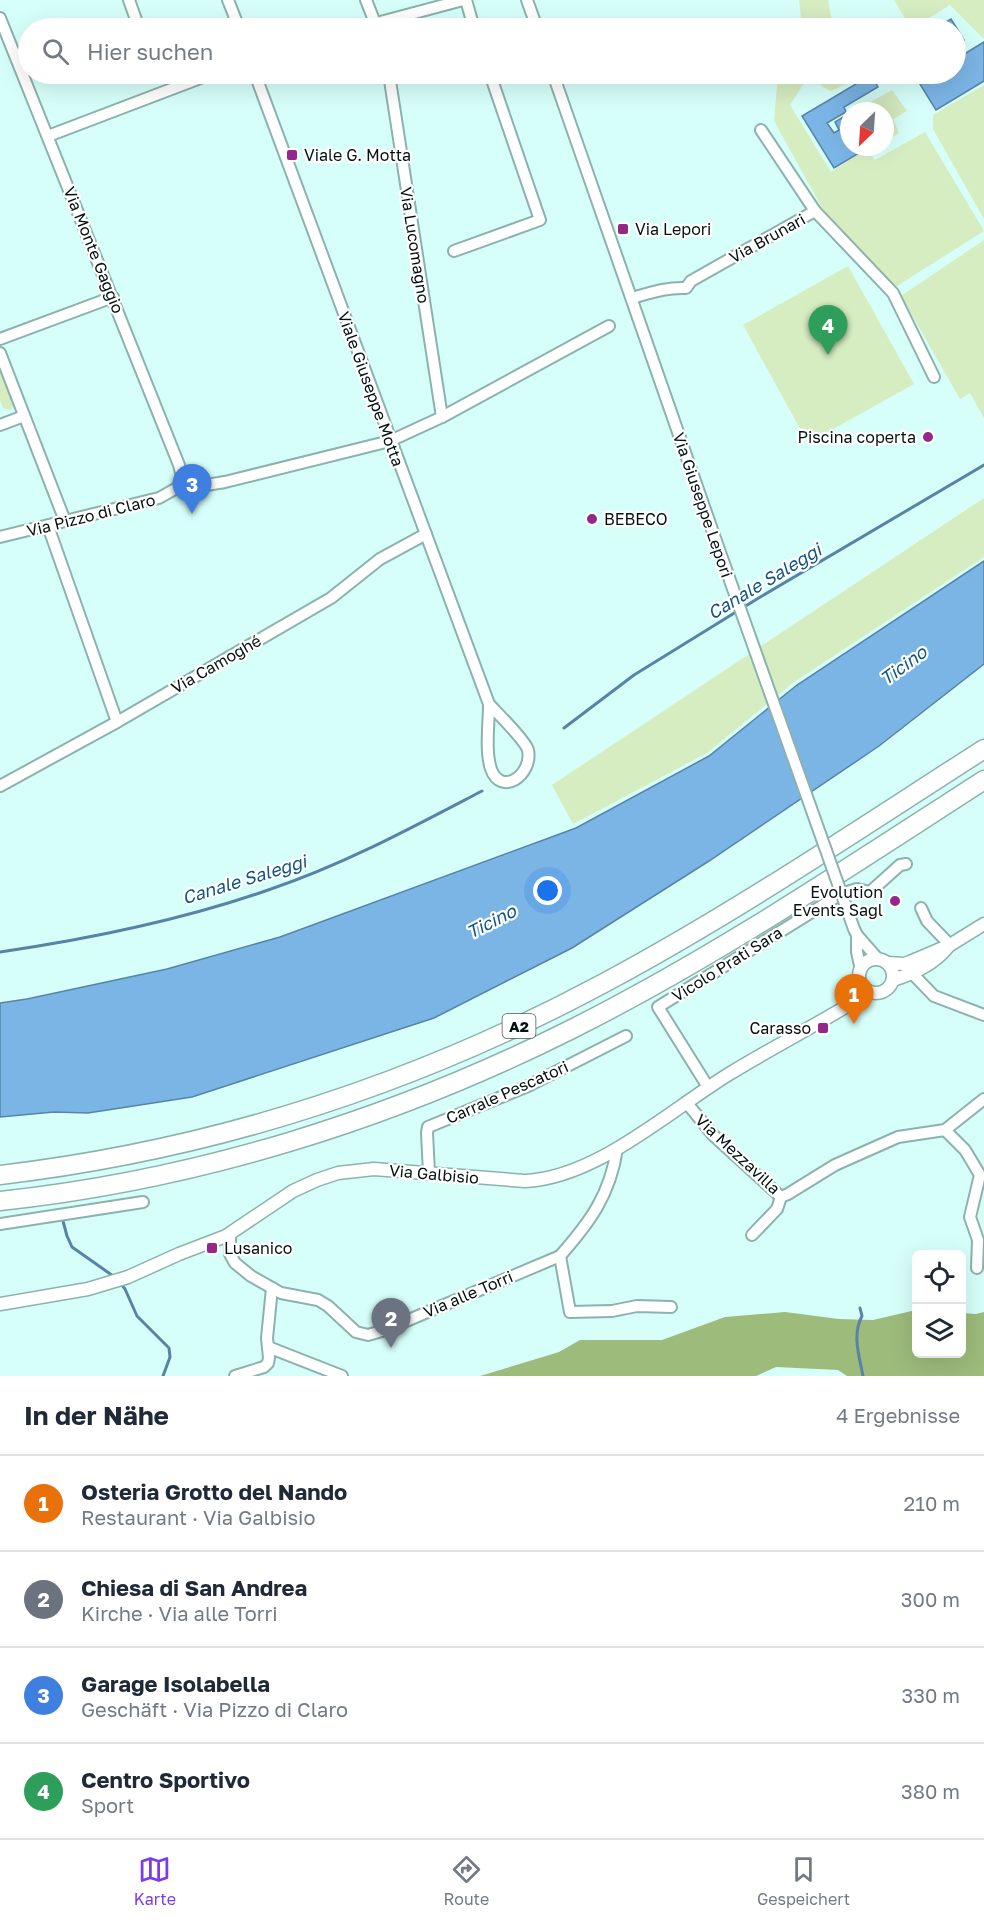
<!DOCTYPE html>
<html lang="de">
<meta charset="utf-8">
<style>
body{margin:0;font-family:"Golos Text",sans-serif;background:#f2f2f3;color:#1f2937}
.controls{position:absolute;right:18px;bottom:18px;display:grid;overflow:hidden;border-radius:9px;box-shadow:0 6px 24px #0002}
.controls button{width:54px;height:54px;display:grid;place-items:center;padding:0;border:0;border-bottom:2px solid #e0e1e3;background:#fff;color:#1f2937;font:30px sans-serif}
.compass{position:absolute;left:840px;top:102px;width:54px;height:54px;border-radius:50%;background:#fff;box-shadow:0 6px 24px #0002;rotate:205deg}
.you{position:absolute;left:548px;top:891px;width:21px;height:21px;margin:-15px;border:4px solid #fff;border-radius:50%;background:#1a73e8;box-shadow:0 0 0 9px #1a73e833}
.badge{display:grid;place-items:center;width:39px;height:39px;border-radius:50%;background:#7c3aed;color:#fff;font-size:20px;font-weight:700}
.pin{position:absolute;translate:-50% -50px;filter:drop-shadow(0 2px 3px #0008)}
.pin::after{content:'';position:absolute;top:32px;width:21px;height:18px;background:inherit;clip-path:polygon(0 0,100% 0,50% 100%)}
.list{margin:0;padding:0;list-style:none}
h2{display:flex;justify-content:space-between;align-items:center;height:78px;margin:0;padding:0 24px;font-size:26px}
h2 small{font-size:20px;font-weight:400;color:#747a83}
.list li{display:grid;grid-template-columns:39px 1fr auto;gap:18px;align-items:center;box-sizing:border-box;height:96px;padding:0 24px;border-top:2px solid #e0e1e3}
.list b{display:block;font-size:22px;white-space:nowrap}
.list p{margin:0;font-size:20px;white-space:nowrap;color:#747a83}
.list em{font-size:20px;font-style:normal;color:#747a83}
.icon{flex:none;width:33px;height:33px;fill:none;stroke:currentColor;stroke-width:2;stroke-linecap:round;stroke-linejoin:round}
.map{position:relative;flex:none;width:984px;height:1376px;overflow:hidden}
.search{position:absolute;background:#fff;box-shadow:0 6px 24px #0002;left:18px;right:18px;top:18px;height:66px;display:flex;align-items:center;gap:15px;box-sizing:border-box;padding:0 21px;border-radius:33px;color:#747a83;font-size:22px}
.sheet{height:462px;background:#fff}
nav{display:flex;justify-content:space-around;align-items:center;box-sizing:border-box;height:84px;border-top:2px solid #e0e1e3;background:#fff;font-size:16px;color:#747a83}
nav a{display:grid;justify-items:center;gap:3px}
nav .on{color:#7c3aed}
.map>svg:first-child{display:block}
.green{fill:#d6ecc1}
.forest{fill:#9dbb7b}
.water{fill:#7bb5e6;stroke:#5784a6;stroke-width:1.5}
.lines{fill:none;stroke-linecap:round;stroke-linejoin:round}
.stream{stroke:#5784a6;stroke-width:3}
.minor-casing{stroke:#8cb2ad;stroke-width:14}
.tertiary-casing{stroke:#8cb2ad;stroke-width:15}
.motorway-casing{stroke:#8cb2ad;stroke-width:21}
.minor{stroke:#fff;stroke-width:10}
.tertiary{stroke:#fff;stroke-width:12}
.motorway{stroke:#fff;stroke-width:18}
.minor-bridge-casing{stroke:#8cb2ad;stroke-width:14;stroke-linecap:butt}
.minor-bridge{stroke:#fff;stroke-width:10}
.poi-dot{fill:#94288a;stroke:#fff;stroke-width:2}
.labels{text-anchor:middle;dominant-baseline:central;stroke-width:4.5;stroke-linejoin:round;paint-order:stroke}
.shield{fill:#fff;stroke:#4f5858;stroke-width:1.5}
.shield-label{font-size:15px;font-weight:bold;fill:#041110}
.poi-label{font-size:16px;fill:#041110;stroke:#fff;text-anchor:start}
.street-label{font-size:16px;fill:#041110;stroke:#fff}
.water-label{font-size:18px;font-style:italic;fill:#115381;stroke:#fff}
</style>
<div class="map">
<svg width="984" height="1376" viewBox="0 0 984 1376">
<rect width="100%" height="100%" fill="#d7fffa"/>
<g class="green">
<polygon points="799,0 828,0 831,17 838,28 802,28"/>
<polygon points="894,0 984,0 984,39 950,5 916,26 917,28 911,28"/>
<polygon points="778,74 862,74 864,76 831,91 823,87 810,74 790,105 831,172 865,149 875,160 925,132 984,231 894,288 825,213 774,121"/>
<polygon points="984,85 984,219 933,129 933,115"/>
<polygon points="892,90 907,111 893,119 899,133 886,141 885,111 859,111 860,108"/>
<polygon points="984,240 984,418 970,393 960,399 901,296"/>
<polygon points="848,266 914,384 808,443 743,325"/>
<polygon points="0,368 13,402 14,406 10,410 3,408 0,400"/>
<polygon points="984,498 984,557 794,682 707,753 573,824 552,785"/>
</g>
<polygon class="forest" points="916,1310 916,1354 962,1354 962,1313 976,1314 984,1312 984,1376 847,1376 838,1370 776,1367 756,1376 480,1376 559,1352 580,1340 662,1340 725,1317 785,1312 839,1319 873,1320"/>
<g class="water">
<polygon points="951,19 964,40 956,45 956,28 936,28"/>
<polygon points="984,42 984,81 936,110 918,81 931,74 956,74 956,59"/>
<polygon points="871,75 878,87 844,107 846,112 827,123 834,133 839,130 835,122 848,114 849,147 869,147 834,168 802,116"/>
<polygon points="984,561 984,664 879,746 709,861 572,948 434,1018 192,1097 88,1113 54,1112 0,1117 0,1003 27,999 167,969 280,937 576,828 709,756 797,685"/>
</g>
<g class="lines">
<g class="stream">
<polyline points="564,728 634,675 757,599 984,465"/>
<path d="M0 952C89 939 186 919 271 889 345 864 413 827 482 791"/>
<polyline points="63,1221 67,1236 72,1247 116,1278"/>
<polyline points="120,1283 125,1289 137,1316 169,1348 170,1357 163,1376"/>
<path d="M860 1308 862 1316C852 1335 859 1355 863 1376"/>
</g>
<defs>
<g id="minor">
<polyline points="129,0 139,28"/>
<polyline points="228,0 239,28"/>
<polyline points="366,0 377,28"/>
<polyline points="466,0 474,28"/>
<polyline points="527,0 537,28"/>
<polyline points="0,18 179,465 184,484"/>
<polyline points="358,28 463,0"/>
<path d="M255 74 489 704C489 723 485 752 491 769 501 797 533 775 528 750 525 740 497 713 489 704"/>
<polyline points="389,74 442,417"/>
<polyline points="553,74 716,541"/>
<polyline points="48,136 211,74"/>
<polyline points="815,211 893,293 934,377"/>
<polyline points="454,251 540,220 490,74"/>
<path d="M632 298C650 293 667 287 686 288L691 281 815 211 761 130"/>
<polyline points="0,339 113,297"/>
<polyline points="0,353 65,521"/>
<polyline points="0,425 24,416"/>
<polyline points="48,526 117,722"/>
<polyline points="0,537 159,498 184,484 206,485 225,482 390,441 442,417 609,326"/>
<polyline points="0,786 117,722 331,598 380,559 426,534"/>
<polyline points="921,908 927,921 950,945"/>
<polyline points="854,929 857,935 879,960"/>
<polyline points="857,935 857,952 861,970"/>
<polyline points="906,967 934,996 984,1015"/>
<polyline points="708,1087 658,1007 841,894 857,889 870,892 900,865 906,864"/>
<polyline points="686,1102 713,1135 781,1197 788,1194 835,1165 898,1137 945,1130 984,1099"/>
<polyline points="945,1130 965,1150 980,1175 970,1217 978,1240 977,1268"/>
<polyline points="429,1173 427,1133 428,1127 528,1086 626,1036"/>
<polyline points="0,1224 143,1202"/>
<path d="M230 1233V1254L235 1263 251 1276 281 1293 318 1300 328 1306 356 1332 368 1335 385 1330 560 1256C590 1222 610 1195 617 1149"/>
<polyline points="752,1235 777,1209 781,1197"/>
<polyline points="560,1256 570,1312 612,1311 637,1306 671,1307"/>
<polyline points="268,1347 342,1376"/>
<polyline points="235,1376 264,1367 268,1363 269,1358 267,1338 272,1288"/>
</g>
<g id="tertiary">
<circle cx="876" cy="976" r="17"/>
<polyline points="887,963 904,964 910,962 950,945 984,924"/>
<path d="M893 980C912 974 934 964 947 948"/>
<path d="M0 1304 88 1289 128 1277 179 1254 226 1236 293 1191 317 1180 338 1173 374 1169 525 1181C596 1178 669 1111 729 1074 775 1046 824 1021 870 992"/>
</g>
<g id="motorway">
<path d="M0 1175C212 1150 416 1084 604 983 735 913 859 829 984 749"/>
<path d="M0 1201C198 1180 392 1119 570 1030 714 958 849 867 984 780"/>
</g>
</defs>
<use href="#minor" class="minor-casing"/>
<use href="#tertiary" class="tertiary-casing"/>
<use href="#motorway" class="motorway-casing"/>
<use href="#minor" class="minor"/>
<use href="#tertiary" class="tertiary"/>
<use href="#motorway" class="motorway"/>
<defs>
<polyline id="minor-bridge" points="716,541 854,929"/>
</defs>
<use href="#minor-bridge" class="minor-bridge-casing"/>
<use href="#minor-bridge" class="minor-bridge"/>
</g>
<g class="poi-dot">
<rect x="286" y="149" width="12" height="12" rx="3"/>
<rect x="617" y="223" width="12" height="12" rx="3"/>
<circle cx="928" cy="437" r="6"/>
<circle cx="592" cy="519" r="6"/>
<circle cx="895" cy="901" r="6"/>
<rect x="817" y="1022" width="12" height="12" rx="3"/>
<rect x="206" y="1242" width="12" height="12" rx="3"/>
</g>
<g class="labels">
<rect class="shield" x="502.5" y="1014" width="33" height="24" rx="4.5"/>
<g class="shield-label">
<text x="519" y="1026">A2</text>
</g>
<g class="poi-label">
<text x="304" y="155">Viale G. Motta</text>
<text x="635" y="229">Via Lepori</text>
<text x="916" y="437" text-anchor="end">Piscina coperta</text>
<text x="604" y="519">BEBECO</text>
<text x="883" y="892" text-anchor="end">Evolution<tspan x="883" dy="18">Events Sagl</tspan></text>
<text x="811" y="1028" text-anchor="end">Carasso</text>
<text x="224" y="1248">Lusanico</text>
</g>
<g class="street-label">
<text transform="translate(767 238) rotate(-29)">Via Brunari</text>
<text transform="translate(415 245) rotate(81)">Via Lucomagno</text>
<text transform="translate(94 250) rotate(68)">Via Monte Gaggio</text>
<text transform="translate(371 389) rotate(70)">Viale Giuseppe Motta</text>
<text transform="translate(703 505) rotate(71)">Via Giuseppe Lepori</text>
<text transform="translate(91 515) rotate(-14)">Via Pizzo di Claro</text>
<text transform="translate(216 664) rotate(-30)">Via Camoghé</text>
<text transform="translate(727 964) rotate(-32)">Vicolo Prati Sara</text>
<text transform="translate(507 1092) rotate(-24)">Carrale Pescatori</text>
<text transform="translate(738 1154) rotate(43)">Via Mezzavilla</text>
<text transform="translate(434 1174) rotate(5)">Via Galbisio</text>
<text transform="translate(468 1294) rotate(-23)">Via alle Torri</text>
</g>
<g class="water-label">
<text transform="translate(764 581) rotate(-31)">Canale Saleggi</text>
<text transform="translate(903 665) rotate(-36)">Ticino</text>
<text transform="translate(244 879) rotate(-17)">Canale Saleggi</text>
<text transform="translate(491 921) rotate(-27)">Ticino</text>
</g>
</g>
</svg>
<div class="controls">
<button><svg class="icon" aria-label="locate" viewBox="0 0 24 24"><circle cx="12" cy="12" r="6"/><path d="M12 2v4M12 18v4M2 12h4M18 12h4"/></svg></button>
<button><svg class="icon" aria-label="layers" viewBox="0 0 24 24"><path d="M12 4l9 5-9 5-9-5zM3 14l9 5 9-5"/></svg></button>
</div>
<svg class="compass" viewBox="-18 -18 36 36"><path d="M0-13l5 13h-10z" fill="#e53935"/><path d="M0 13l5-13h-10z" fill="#747a83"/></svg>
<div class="you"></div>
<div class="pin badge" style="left:854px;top:1024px;background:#e8710a">1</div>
<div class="pin badge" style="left:391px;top:1348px;background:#6b7280">2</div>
<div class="pin badge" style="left:192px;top:514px;background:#3f7fe0">3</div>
<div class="pin badge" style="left:828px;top:355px;background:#2e9e5b">4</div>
<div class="search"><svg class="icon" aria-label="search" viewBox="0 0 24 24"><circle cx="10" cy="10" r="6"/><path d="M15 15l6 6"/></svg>Hier suchen</div>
</div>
<section class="sheet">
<h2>In der Nähe<small>4 Ergebnisse</small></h2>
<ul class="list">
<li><span class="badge" style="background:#e8710a">1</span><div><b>Osteria Grotto del Nando</b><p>Restaurant · Via Galbisio</p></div><em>210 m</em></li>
<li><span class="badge" style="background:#6b7280">2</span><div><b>Chiesa di San Andrea</b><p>Kirche · Via alle Torri</p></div><em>300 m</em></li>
<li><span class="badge" style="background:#3f7fe0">3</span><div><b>Garage Isolabella</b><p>Geschäft · Via Pizzo di Claro</p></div><em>330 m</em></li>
<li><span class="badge" style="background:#2e9e5b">4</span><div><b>Centro Sportivo</b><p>Sport</p></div><em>380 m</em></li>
</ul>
</section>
<nav>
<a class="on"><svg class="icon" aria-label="map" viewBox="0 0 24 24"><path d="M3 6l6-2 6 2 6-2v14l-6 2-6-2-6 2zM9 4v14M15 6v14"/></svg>Karte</a>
<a><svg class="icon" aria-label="directions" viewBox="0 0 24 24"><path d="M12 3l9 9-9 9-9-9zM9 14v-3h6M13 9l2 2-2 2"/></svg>Route</a>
<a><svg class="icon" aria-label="saved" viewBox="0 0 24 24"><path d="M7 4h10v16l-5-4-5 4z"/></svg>Gespeichert</a>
</nav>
